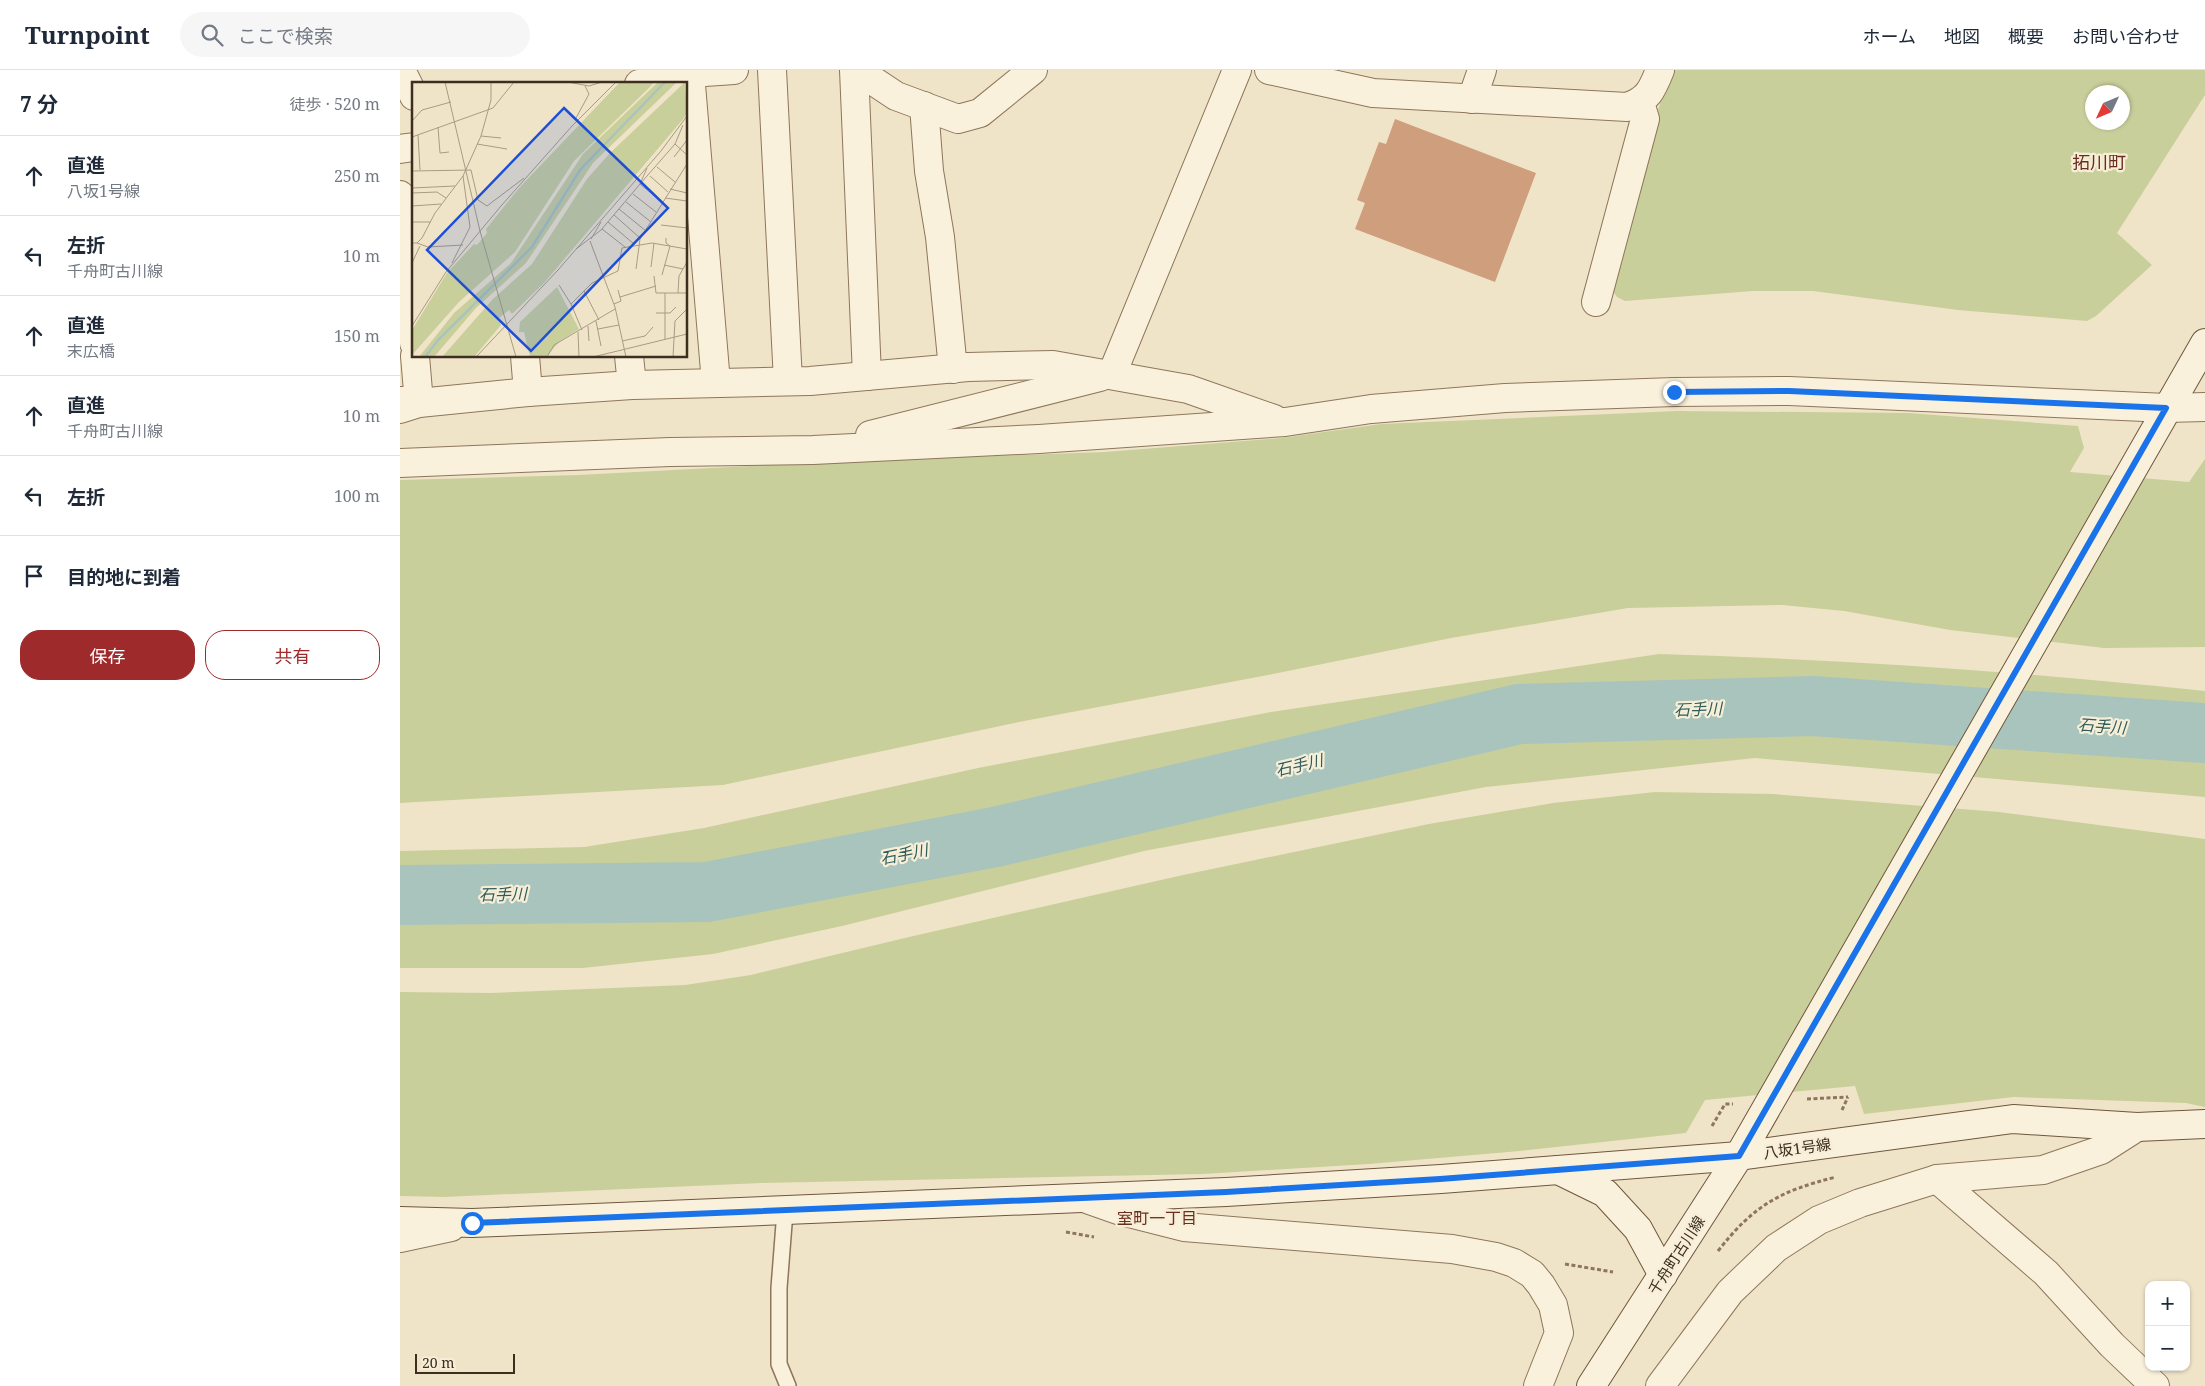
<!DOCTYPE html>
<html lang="ja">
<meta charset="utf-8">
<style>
body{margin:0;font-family:"Noto Serif","Noto Sans JP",serif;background:#f6f6f7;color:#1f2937}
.controls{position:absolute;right:15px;bottom:15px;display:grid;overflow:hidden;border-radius:10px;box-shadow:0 1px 4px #0004}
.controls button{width:45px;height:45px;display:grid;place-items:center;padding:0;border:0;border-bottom:1px solid #e0e1e3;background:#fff;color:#1f2937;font:25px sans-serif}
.compass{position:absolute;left:1685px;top:15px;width:45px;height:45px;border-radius:50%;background:#fff;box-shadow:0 1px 4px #0004;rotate:226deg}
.scale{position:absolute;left:15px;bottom:12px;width:100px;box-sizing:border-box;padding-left:5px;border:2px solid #3d2e20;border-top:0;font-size:14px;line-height:18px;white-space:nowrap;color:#3d2e20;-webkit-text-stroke:4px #f7eed8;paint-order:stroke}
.stop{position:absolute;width:15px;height:15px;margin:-11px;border:4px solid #1a73e8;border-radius:50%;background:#fff}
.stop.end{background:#1a73e8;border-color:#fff;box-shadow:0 1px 5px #0008}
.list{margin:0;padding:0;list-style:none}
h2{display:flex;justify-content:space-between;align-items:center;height:65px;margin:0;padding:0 20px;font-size:21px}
h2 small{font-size:16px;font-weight:400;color:#747a83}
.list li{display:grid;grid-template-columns:32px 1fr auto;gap:15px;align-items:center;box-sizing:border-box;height:80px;padding:0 20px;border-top:1px solid #e0e1e3}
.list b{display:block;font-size:19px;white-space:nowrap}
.list p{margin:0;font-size:16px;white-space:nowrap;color:#747a83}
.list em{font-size:16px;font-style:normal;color:#747a83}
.actions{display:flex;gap:10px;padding:15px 20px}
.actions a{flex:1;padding:11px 0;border:1px solid #9e2a2b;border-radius:20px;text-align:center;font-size:18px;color:#9e2a2b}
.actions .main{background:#9e2a2b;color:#fff}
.icon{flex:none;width:28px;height:28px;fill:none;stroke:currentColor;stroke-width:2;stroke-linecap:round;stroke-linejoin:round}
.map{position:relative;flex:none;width:1805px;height:1316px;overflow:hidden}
header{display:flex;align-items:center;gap:30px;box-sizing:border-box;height:70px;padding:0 25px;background:#fff;border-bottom:1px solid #e0e1e3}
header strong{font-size:24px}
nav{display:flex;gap:28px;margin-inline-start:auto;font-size:18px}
.search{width:350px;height:45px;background:#f6f6f7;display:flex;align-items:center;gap:12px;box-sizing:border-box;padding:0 18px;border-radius:28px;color:#747a83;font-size:19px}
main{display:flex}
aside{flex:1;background:#fff}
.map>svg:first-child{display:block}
.green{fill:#c9cf9b;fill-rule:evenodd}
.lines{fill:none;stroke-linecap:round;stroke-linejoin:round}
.river{stroke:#a9c4bc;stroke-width:60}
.building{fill:#cf9f7d}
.lane-casing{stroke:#8d765c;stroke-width:18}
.street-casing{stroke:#8d765c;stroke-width:30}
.secondary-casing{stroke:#6f573f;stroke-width:30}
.path{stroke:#8d765c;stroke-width:3;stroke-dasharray:4 2.5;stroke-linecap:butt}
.lane{stroke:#faf1dc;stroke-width:15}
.street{stroke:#faf1dc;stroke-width:28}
.secondary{stroke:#faf1dc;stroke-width:28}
.route{stroke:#1a73e8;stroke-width:6}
.labels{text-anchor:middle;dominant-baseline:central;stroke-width:4.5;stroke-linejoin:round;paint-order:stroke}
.street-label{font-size:15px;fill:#3d2e20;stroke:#f7eed8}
.water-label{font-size:16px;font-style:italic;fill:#2f5d5a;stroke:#f7eed8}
.neighbourhood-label{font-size:16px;fill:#6b2e1e;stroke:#f7eed8}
.quarter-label{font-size:18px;fill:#6b2e1e;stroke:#f7eed8}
.inset-river{fill:none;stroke:#a9c4bc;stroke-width:2.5}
.inset-road{fill:none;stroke:#a89b85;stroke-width:1}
.view{fill:#1d4ed8;fill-opacity:0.15;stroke:#1d4ed8;stroke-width:2.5}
.inset-edge{fill:none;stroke:#3d2e20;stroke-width:2.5}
</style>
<header>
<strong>Turnpoint</strong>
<div class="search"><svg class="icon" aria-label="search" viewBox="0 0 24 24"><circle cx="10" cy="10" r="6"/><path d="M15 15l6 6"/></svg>ここで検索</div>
<nav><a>ホーム</a><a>地図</a><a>概要</a><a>お問い合わせ</a></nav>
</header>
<main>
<aside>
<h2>7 分<small>徒歩 · 520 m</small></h2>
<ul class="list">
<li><svg class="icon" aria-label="ahead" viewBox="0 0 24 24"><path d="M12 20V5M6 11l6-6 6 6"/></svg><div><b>直進</b><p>八坂1号線</p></div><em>250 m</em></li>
<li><svg class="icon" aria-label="left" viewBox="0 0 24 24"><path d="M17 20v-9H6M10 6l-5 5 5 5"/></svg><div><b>左折</b><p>千舟町古川線</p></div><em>10 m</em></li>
<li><svg class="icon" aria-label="ahead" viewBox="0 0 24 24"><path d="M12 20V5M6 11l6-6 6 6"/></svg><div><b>直進</b><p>末広橋</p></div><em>150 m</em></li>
<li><svg class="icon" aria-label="ahead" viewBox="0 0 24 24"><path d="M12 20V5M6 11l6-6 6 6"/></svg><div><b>直進</b><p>千舟町古川線</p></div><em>10 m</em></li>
<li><svg class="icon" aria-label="left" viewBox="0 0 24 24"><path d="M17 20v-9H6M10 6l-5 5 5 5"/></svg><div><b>左折</b></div><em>100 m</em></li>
<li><svg class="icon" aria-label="arrive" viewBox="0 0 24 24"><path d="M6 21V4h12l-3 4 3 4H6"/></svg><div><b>目的地に到着</b></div></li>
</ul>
<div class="actions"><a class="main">保存</a><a>共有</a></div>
</aside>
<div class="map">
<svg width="1805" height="1316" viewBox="0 0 1805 1316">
<rect width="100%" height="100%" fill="#f0e4c8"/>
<g class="green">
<path d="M1273 0H1805V25L1717 163 1752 195 1696 246 1687 251 1558 240 1413 221H1353L1225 231 1217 227 1212 220 1252 55ZM1692 22H1722V52H1692Z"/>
<polygon points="1277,341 1509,343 1678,356 1684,378 1670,402 1789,412 1805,389 1805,577 1704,578 1550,560 1444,541 1382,535 1228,538 1051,568 873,604 619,652 323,715 0,733 0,410 178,405 424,392 705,382 881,368 981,354"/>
<path d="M1259 584C1441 589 1624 602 1805 621V727L1355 688 1086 717 744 781 442 856 313 884 183 898H0V781L184 777 304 758 578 698 871 642Z"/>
<polygon points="1255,722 1373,724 1599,742 1805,769 1805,1037 1786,1033 1614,1027 1464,1044 1455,1016 1305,1030 1286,1063 1120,1081 969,1094 803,1104 361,1113 44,1127 0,1126 0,922 91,923 285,915 351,905 509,867 783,805 1029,754 1153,733"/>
</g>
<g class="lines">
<polyline class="river" points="0,825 307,822 595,767 1119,644 1413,636 1805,663"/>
</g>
<polygon class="building" points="995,49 1136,103 1095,212 955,159 965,133 957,130 979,72 986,74"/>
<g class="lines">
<defs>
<polyline id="lane" points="385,1141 379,1218 379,1294 388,1316"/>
<g id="street">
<polyline points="1,0 14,26"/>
<polyline points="372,0 388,311"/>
<polyline points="454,0 467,306"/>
<polyline points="457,0 496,26 558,49 580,43 633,0"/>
<path d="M869 0 973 23 1227 37C1248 30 1252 20 1260 0"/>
<polyline points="290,3 316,313"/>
<polyline points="239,14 290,3 334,0"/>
<polyline points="1072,29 1082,0"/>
<polyline points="524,36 529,101 540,167 553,299"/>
<polyline points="0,79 14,77"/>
<polyline points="0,125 14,273"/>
<polyline points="1196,232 1245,49 1240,33"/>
<polyline points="125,286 128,322"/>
<polyline points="229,286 232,315"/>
<polyline points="712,304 837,0"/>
<polyline points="1,331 19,333 15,286"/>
<polyline points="0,339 19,333 128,322 232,315 410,311 568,297 653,295 788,319 874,349"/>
<polyline points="470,365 700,307"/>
<polyline points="0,393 270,382 413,380 639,369 885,352 971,339 1105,328 1274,322 1389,321 1767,338 1805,337"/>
<polyline points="1537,1109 1646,1203 1712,1275 1755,1316"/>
<polyline points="684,1128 721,1141 784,1157 1052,1179 1096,1187 1114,1193 1132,1204 1141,1215 1153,1235 1159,1263 1138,1316"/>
<polyline points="0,1168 51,1157"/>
<polyline points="1260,1316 1330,1222 1376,1178 1419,1150 1460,1133 1537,1109 1643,1100 1701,1080 1737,1057"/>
</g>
<g id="secondary">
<polyline points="1158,1100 1205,1123 1238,1159 1263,1205"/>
<polyline points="0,1151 72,1153 826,1122 1041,1109 1339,1086 1613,1049 1737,1057 1805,1054"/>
<polyline points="1191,1316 1339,1086 1805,273"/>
</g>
</defs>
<use href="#lane" class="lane-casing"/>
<use href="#street" class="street-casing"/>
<use href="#secondary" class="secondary-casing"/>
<g class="path">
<polyline points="1407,1029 1448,1027"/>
<polyline points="1442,1040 1448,1027"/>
<polyline points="1312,1056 1325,1034 1333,1034"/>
<polyline points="666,1162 694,1167"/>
<path d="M1318 1181C1354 1135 1380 1121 1436 1107"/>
<polyline points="1165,1194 1213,1202"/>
</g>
<use href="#lane" class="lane"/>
<use href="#street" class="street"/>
<use href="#secondary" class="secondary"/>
</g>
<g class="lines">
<polyline class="route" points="72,1153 826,1122 1040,1109 1339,1086 1766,338 1389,321 1274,322"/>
</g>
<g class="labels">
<g class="street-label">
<text transform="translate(1397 1078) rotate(-8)">八坂1号線</text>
<text transform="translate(1276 1185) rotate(-57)">千舟町古川線</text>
</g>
<g class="water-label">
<text transform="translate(1298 639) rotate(-2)">石手川</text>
<text transform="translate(1702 656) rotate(4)">石手川</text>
<text transform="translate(899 695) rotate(-13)">石手川</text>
<text transform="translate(504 784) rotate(-11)">石手川</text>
<text transform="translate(103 824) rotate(-1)">石手川</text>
</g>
<g class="neighbourhood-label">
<text x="757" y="1148">室町一丁目</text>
</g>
<g class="quarter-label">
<text x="1699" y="92">拓川町</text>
</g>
</g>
<g transform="translate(12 12)">
<rect width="275" height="275" fill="#f0e4c8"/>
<path d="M208 0H243L162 79 103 170 47 220 0 273V248L35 191 62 162 65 163 75 151 74 147 108 105ZM246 0H265L181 81 114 181 64 226 22 275H7L42 231 99 181 171 72ZM273 0 275 31 272 36 132 201 100 232 97 228 87 236 89 243 62 275H30L81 217 120 182 175 97 198 71ZM145 205 167 247 148 259 134 275H118L112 250H107L108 240Z" fill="#c9cf9b"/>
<path class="inset-river" d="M13 275 27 257 120 165 168 88 253 0"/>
<path class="inset-road" d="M33 0 68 149 104 275M156 0 177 4 190 0M164 36 177 12 173 4M0 39 10 28 39 20M271 43 263 62 275 73M26 45 28 71 37 70M6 53 8 88M69 54 89 56M0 55 81 26 102 0M65 62 95 67M262 75 275 58M245 85 263 100M0 89 59 88 66 118 75 124 112 96M238 94 256 110M0 106 43 104M258 107 275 111M0 111 25 110 34 116M221 112 244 130M253 116 275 119M214 120 239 140M250 120 228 102 263 62M0 124 29 122M207 127 234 149M202 133 228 156M0 140H18M196 140 222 162M249 143 275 146M190 147 213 165M179 157 189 140M178 159 203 225 214 275M0 161H5L10 156 23 131 51 94 69 54 79 18V0M5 161 16 165 51 163M164 167 189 148 228 102 235 86M0 181 8 164M40 181 58 145 51 94M252 183 271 187M239 185 242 161M224 187 228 157 275 82M250 193 258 164 254 161V156M242 194 244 211H275M147 203 159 222M172 209 187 238M253 211V257M266 211 267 194 275 180M208 215 244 204M202 222 209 219 206 208M244 231H258L264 225M184 239 189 264M0 244 34 190 89 124 160 44 204 0M176 244 177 259M186 247 207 243M170 248 159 222 180 201 206 189 210 166 240 161 275 167M166 250 167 275M210 259 233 254 241 245M64 275 146 188 249 69 275 34M135 275 142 263 203 227M181 275 275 252M261 275 263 239 275 227"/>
<path class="view" d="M152 26 256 126 119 269 15 168Z"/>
<rect width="275" height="275" class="inset-edge"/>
</g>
</svg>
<div class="controls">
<button>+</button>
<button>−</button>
</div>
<svg class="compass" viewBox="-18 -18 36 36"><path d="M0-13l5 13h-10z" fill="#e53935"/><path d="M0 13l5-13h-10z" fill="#747a83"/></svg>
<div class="scale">20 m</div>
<div class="stop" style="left:72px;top:1153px"></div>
<div class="stop end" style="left:1274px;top:322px"></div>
</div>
</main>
